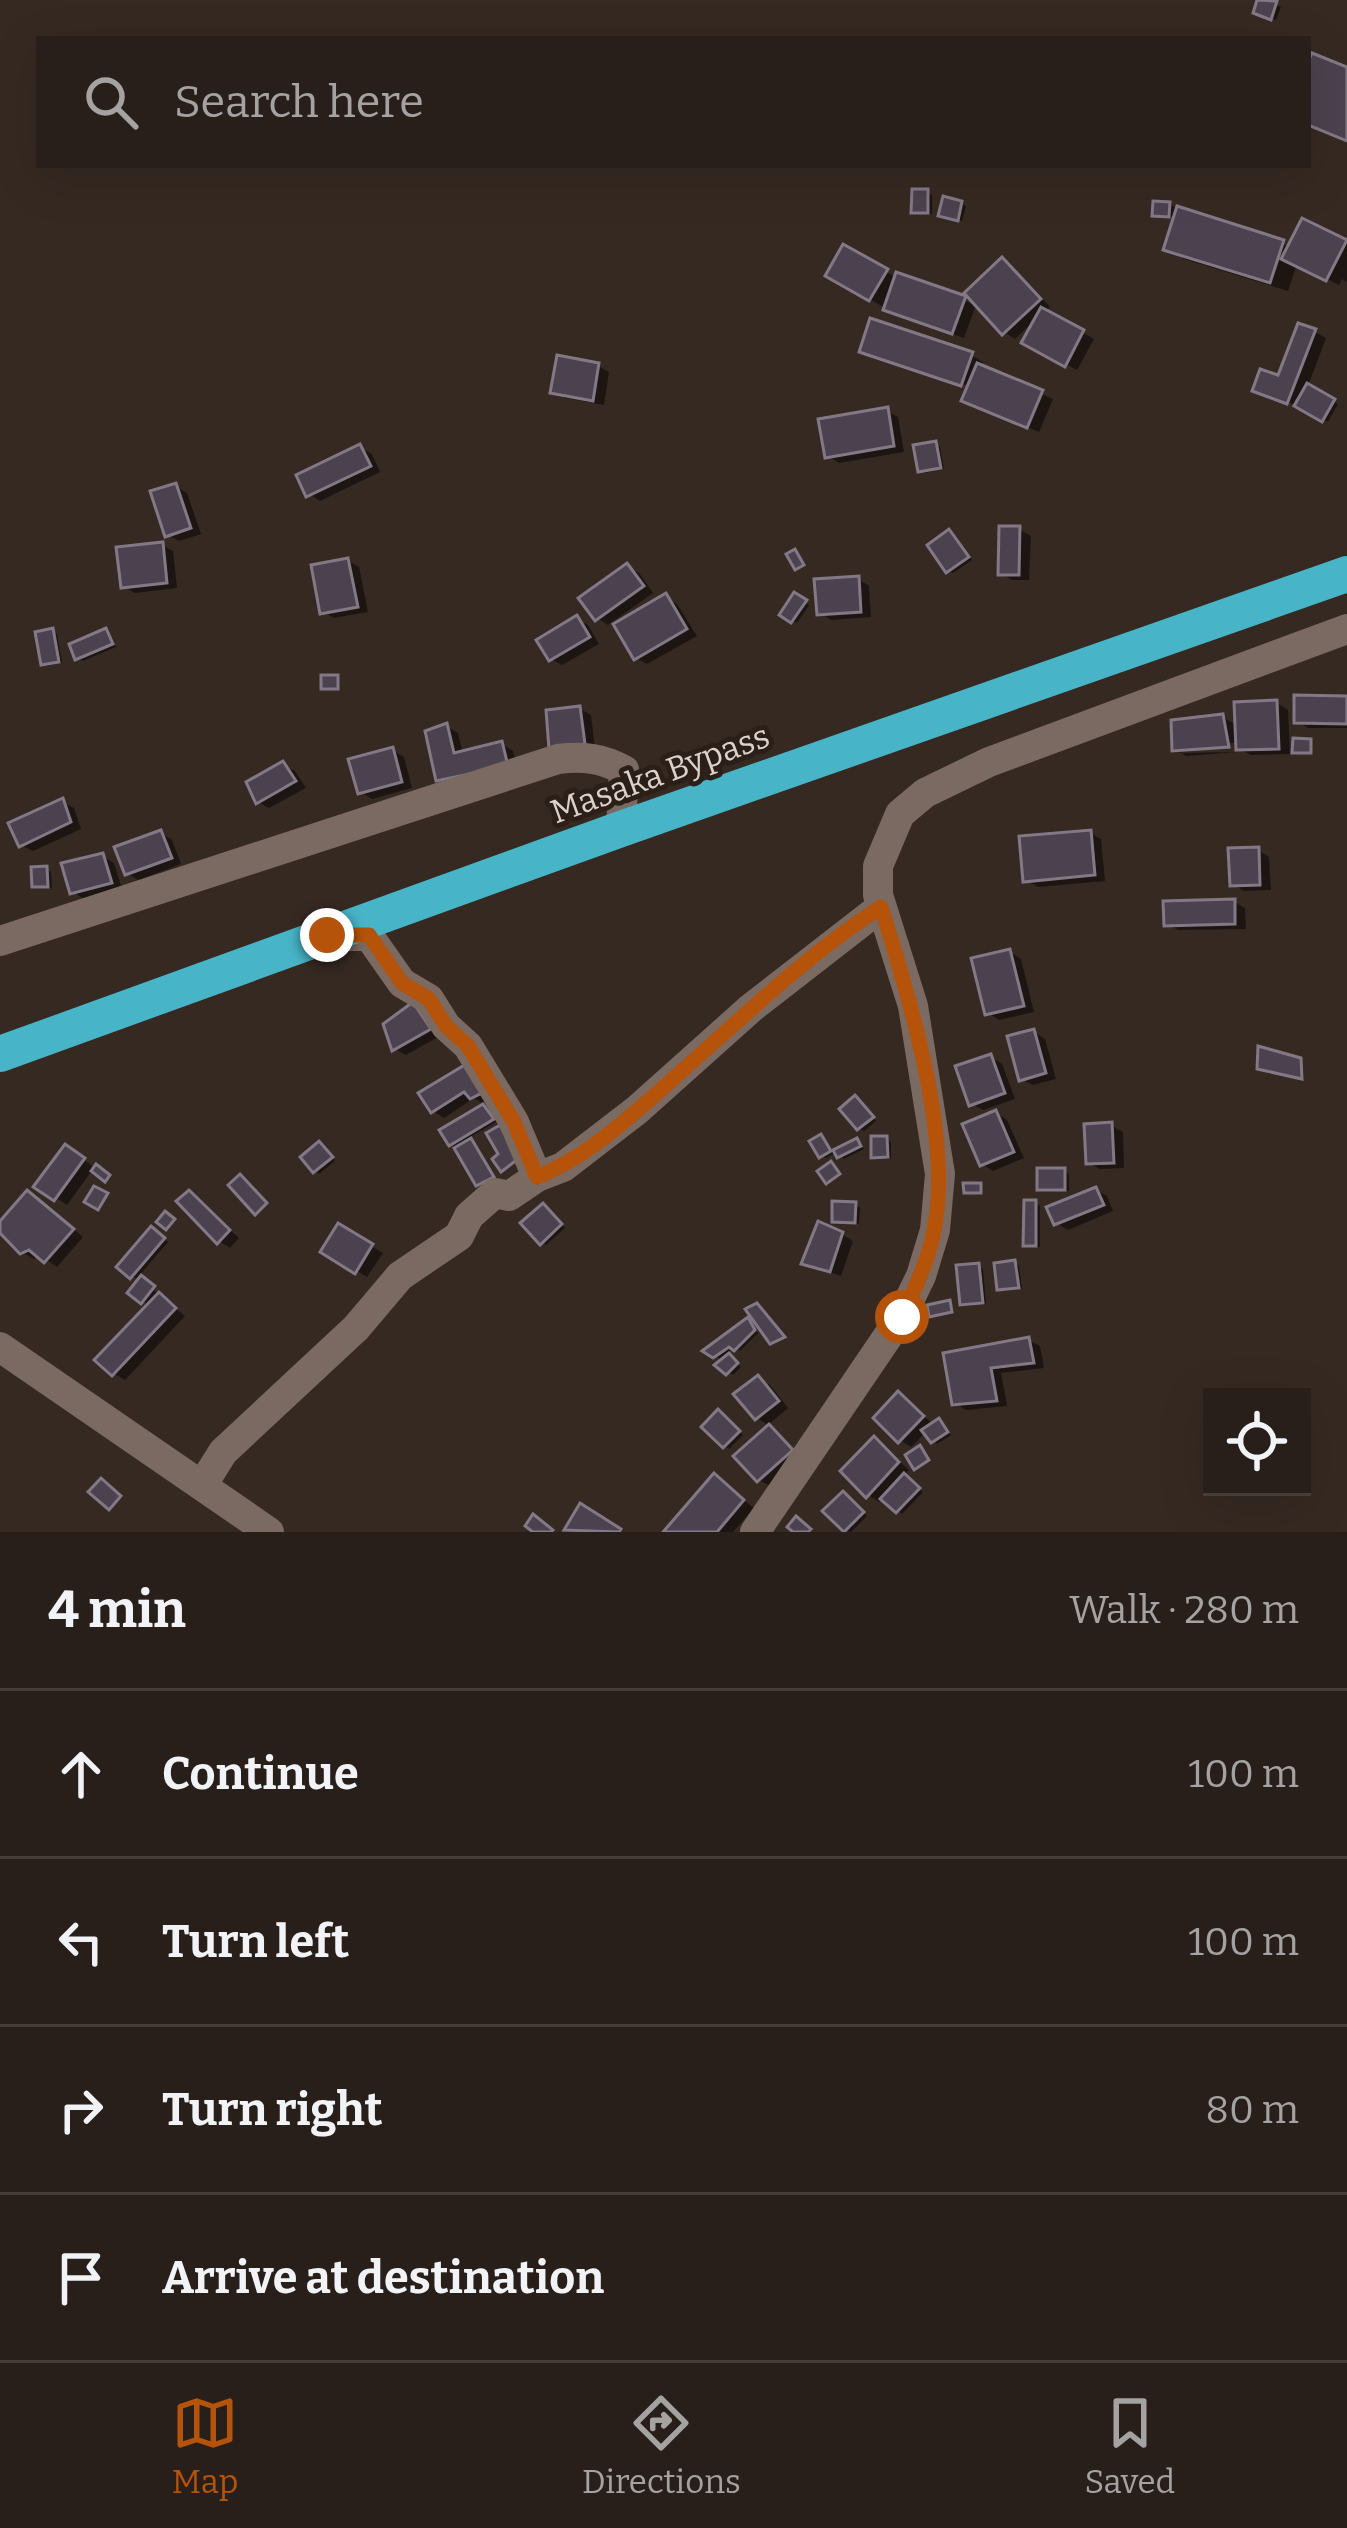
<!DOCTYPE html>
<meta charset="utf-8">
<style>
body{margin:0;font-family:Bitter,serif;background:#342c27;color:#f1f3f6}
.controls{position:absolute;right:36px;bottom:36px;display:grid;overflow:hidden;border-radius:0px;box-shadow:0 12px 48px #0002}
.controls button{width:108px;height:108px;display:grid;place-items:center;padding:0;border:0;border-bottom:3px solid #443d39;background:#281f1a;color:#f1f3f6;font:60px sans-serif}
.stop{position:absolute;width:36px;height:36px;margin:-27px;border:9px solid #b45309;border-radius:50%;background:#fff}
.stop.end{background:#b45309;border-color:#fff;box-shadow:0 3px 12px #0008}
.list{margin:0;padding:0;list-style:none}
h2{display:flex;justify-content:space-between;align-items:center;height:156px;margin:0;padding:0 48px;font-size:51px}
h2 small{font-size:39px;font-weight:400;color:#a5a2a2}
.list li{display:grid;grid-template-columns:78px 1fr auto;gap:36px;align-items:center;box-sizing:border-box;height:168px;padding:0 48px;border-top:3px solid #443d39}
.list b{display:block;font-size:45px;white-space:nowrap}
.list em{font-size:39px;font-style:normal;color:#a5a2a2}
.icon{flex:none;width:66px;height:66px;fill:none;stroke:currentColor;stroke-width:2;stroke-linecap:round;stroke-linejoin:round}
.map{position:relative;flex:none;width:1347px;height:1532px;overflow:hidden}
.search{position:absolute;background:#281f1a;box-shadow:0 12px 48px #0002;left:36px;right:36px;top:36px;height:132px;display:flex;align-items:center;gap:30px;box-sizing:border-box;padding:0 42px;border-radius:0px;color:#a5a2a2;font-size:45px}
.sheet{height:828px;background:#281f1a}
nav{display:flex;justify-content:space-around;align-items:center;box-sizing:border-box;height:168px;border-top:3px solid #443d39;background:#281f1a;font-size:33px;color:#a5a2a2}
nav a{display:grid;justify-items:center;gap:6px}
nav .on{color:#b45309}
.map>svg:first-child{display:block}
.shadow{fill:#0007}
.building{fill:#4c424f;stroke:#837986;stroke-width:3}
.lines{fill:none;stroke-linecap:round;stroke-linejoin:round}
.minor{stroke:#7a6a62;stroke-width:30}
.highway{stroke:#47b4c7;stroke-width:36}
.route{stroke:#b45309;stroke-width:15}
.labels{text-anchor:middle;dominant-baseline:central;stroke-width:10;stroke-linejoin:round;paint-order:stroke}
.street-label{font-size:33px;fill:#dbd2cd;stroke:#2c1f18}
</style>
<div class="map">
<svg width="1347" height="1532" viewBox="0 0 1347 1532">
<rect width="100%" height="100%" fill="#362922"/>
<g class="shadow">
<polygon points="1261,0 1281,7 1276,20 1256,12"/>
<polygon points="927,192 932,195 932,214 919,214 914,211"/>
<polygon points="961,204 966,206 962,221 946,217"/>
<polygon points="1169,205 1291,247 1303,222 1347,243 1347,282 1342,279 1339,285 1297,264 1288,291 1184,259 1167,249 1176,218 1155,214"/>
<polygon points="845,248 897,278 976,305 964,338 897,315 829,275"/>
<polygon points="1003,261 1014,268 1050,307 1045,312 1094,339 1077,370 1025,342 1035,320 1015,339 1004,332"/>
<polygon points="1315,332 1326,338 1308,386 1338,404 1328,422 1300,406 1267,396"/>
<polygon points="862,351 971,355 983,362 981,368 1053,399 1039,432 976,406 969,387 950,376 948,382"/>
<polygon points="598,366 609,372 604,405 565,398 553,391"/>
<polygon points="887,411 898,417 904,452 839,463 828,456"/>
<polygon points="936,444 940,447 944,469 925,473 920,470"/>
<polygon points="360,448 372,454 380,472 320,501 309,494"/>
<polygon points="175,486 187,493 201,534 179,541 168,535"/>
<polygon points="1019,529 1031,536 1029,580 1012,580 1001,573"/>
<polygon points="949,532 972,560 953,573 949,571"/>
<polygon points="162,545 173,551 177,588 135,593 123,586"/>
<polygon points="348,561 359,567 368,612 334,618 323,612"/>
<polygon points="628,567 639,573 653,593 608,625 597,618"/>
<polygon points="858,579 869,586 871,617 831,620 820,613"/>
<polygon points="795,596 809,605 797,623 783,614"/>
<polygon points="666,597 677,604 697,636 647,664 636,658"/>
<polygon points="577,619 588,625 599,644 562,665 551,659"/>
<polygon points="53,632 57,634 62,663 48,666 43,663"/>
<polygon points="106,632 116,647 83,661 78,658"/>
<polygon points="1347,699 1347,728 1308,728 1297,721"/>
<polygon points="1277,703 1288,710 1290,754 1251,755 1239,749 1244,742 1182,747 1182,753 1239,752 1186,756 1175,749 1223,717 1238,726"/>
<polygon points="580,709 591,715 595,749 563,753"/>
<polygon points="446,726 458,733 463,754 502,744 513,751 518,771 450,786 439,779"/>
<polygon points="392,750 404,757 412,788 372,799 361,792"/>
<polygon points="283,765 295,771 306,788 269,808 258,802"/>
<polygon points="62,802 74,808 81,829 33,851 21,845"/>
<polygon points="161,833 172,840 181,864 138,880 127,873"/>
<polygon points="1090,833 1101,839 1105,881 1038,887 1026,880"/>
<polygon points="1258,850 1269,857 1271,890 1244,891 1233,884"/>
<polygon points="102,856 114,863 122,889 84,899 73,892"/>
<polygon points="46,869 51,872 52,888 40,888 35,886"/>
<polygon points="1234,902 1245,908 1246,929 1178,930 1167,924"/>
<polygon points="1010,952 1021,959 1034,1012 999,1020 988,1013"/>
<polygon points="414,1006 440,1036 406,1055 395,1049"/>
<polygon points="1034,1032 1045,1039 1056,1079 1033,1085 1021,1079"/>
<polygon points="991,1057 1002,1064 1015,1099 983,1110 972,1104"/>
<polygon points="468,1066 492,1099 484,1104 474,1098 444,1118 433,1111"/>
<polygon points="860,1101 876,1121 864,1131 859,1128"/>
<polygon points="488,1111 496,1122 467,1139 476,1144 496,1179 483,1187 451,1144"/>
<polygon points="996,1113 1007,1120 1024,1158 993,1171 982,1164"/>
<polygon points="1111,1125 1123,1132 1124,1168 1100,1169 1089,1163"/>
<polygon points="821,1138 833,1153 857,1141 864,1149 844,1159 837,1152 826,1158 821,1156"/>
<polygon points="886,1139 891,1142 891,1159 878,1159 874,1156"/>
<polygon points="324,1148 335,1161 319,1174 315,1171"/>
<polygon points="76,1154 112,1180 93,1169 67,1205 38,1186"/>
<polygon points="1065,1171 1069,1174 1069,1191 1040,1188"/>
<polygon points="1096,1190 1107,1196 1113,1211 1068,1230 1056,1223"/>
<polygon points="190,1194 239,1238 230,1248 219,1241"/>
<polygon points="39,1200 83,1237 57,1267 40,1255 34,1259 22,1252 0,1229"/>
<polygon points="1035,1203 1040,1206 1040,1247 1030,1247 1026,1244"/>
<polygon points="855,1205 860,1207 859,1224 835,1221"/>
<polygon points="548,1209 565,1228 546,1245 542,1242"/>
<polygon points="339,1227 383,1253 367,1277 324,1251"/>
<polygon points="156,1232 168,1242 138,1277 185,1316 125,1380 113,1373 150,1306 132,1292 140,1281 132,1276"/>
<polygon points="842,1234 853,1241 841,1276 805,1263"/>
<polygon points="1015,1263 1019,1266 1022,1289 1005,1291 1000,1289"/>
<polygon points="979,1266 983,1269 986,1304 967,1306 963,1303"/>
<polygon points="748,1321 758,1333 740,1351 735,1348 726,1354 741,1367 733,1375 719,1365 724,1361 707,1351"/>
<polygon points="1028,1340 1040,1346 1044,1368 1001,1373 1007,1406 966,1410 955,1403 946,1355"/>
<polygon points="758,1379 770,1385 788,1408 768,1425 757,1418"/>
<polygon points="899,1395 934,1425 943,1425 951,1435 937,1444 926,1432 911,1447 900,1440"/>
<polygon points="723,1416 743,1435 729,1449 725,1446"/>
<polygon points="770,1427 802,1458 770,1486 759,1480"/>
<polygon points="875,1440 909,1470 903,1476 923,1492 902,1514 883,1497 879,1502 868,1495"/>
<polygon points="714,1477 754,1508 733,1532 667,1532"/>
<polygon points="848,1498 867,1516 851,1532 845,1530"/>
</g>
<g class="building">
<polygon points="1257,0 1277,1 1271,20 1253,13"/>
<polygon points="1312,53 1347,67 1347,141 1308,125 1308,62"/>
<polygon points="912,189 928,189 928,213 911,213"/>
<polygon points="943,196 962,201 958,221 938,216"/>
<polygon points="1153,201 1170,202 1169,217 1152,216"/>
<polygon points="1177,206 1284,240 1270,283 1163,250"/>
<polygon points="1302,218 1347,240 1326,281 1281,259"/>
<polygon points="843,244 888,269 869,301 825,276"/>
<polygon points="1002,257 1041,299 1002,335 964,293"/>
<polygon points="896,272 966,296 952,334 883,310"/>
<polygon points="1041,307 1084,330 1065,367 1021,343"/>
<polygon points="870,318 973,352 961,386 859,352"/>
<polygon points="1298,323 1316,329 1287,404 1252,391 1260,369 1278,375"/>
<polygon points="557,355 599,363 593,401 550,393"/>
<polygon points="977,363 1043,390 1027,428 961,401"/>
<polygon points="1307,383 1335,399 1322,422 1294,406"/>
<polygon points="888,407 894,446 825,458 818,419"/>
<polygon points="936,441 941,468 918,472 913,445"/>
<polygon points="360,444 371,466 306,497 296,475"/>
<polygon points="176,483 191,528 165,537 150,491"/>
<polygon points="999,526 1020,526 1019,575 998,575"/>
<polygon points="949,529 969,557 946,573 927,545"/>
<polygon points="163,542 167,583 121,588 116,547"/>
<polygon points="795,549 804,565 795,570 786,554"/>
<polygon points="348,558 358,607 320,614 311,565"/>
<polygon points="627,563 644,586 595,621 578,598"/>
<polygon points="859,576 861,612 817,615 814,579"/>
<polygon points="794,592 807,600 791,623 779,615"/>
<polygon points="666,593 687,629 634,660 613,624"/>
<polygon points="577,615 590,637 549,661 536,640"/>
<polygon points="53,628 59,662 41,665 35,632"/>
<polygon points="106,628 113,644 75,660 69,644"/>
<rect x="321" y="675" width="17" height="14"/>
<polygon points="1294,695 1347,696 1347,724 1294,723"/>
<polygon points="1277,700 1279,749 1236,750 1234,702"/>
<polygon points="580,706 585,744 549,749 546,710"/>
<polygon points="1223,714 1229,747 1172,751 1171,720"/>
<polygon points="447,723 454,753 502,741 508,766 436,781 425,731"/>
<polygon points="1293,738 1311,739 1311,753 1292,753"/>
<polygon points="393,747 402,782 358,794 348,759"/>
<polygon points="283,761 296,781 256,804 246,782"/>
<polygon points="63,798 71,822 19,847 8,823"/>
<polygon points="161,830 172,858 125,875 114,847"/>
<polygon points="1091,830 1095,875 1023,882 1019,836"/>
<polygon points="1259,847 1260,885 1230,886 1228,848"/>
<polygon points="103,853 112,883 70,894 61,863"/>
<polygon points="47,866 48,887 32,887 31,867"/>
<polygon points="1235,899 1235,924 1164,926 1163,901"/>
<polygon points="1010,949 1024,1006 985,1015 971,958"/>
<polygon points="413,1002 431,1029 392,1051 383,1024"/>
<polygon points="1034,1029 1046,1073 1019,1081 1007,1036"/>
<polygon points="1258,1046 1301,1058 1302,1079 1257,1069"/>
<polygon points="991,1054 1005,1093 969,1106 955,1066"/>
<polygon points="468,1063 482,1093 470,1099 464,1092 431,1113 418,1093"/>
<polygon points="855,1095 874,1117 857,1130 839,1109"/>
<polygon points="483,1104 494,1119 449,1146 439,1130"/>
<polygon points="996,1110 1014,1152 980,1166 962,1124"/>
<polygon points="1112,1122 1114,1163 1086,1164 1084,1124"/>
<polygon points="500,1125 518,1159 501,1172 492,1159 498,1154 486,1133"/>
<polygon points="821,1134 831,1151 819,1158 809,1141"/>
<polygon points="871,1136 887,1136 888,1157 871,1158"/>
<polygon points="471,1138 494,1177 476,1186 454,1148"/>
<polygon points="857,1138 861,1146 837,1158 833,1150"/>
<polygon points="319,1141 333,1157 313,1173 300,1157"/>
<polygon points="65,1144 85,1158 54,1201 33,1187"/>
<polygon points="831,1161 840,1174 826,1184 817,1171"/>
<polygon points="96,1164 110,1175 105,1182 91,1171"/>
<rect x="1037" y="1168" width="28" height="22"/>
<polygon points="240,1174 267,1203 255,1215 228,1185"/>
<polygon points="963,1183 981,1183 981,1193 964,1193"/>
<polygon points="94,1186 108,1193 98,1210 84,1202"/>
<polygon points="1096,1187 1104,1205 1054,1225 1046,1207"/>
<polygon points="27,1190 74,1229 44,1263 29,1250 20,1254 0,1233 0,1221"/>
<polygon points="189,1190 230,1230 217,1244 176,1201"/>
<polygon points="1024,1200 1036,1200 1036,1246 1023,1246"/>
<polygon points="832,1201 856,1202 855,1223 832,1222"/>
<polygon points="543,1203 562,1224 540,1245 520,1223"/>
<polygon points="165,1211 175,1219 166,1230 156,1222"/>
<polygon points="818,1221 843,1232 830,1272 801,1264"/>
<polygon points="338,1223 373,1244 355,1274 320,1252"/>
<polygon points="151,1226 165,1238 130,1279 116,1267"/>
<polygon points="1015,1260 1019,1288 997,1290 994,1263"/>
<polygon points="979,1263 983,1303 960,1305 956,1265"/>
<polygon points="141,1275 155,1286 141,1304 127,1293"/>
<polygon points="159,1292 176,1308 112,1376 94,1360"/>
<polygon points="950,1300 952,1312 929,1317 927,1305"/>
<polygon points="757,1303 785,1337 770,1344 745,1309"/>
<polygon points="748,1317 755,1330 734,1351 729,1347 713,1358 702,1351"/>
<polygon points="1029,1337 1034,1363 991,1368 997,1401 952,1405 943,1353"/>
<polygon points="729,1353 738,1363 726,1375 714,1365"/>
<polygon points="758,1375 779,1401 755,1420 733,1394"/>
<polygon points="898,1391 924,1416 898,1443 873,1418"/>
<polygon points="718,1409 740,1431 723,1448 701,1427"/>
<polygon points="939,1418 948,1432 931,1443 921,1430"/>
<polygon points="769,1424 793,1450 757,1482 733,1456"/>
<polygon points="874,1436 899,1462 866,1498 840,1471"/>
<polygon points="920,1445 929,1460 914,1470 905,1455"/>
<polygon points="714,1473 744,1500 717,1532 663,1532"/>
<polygon points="904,1473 920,1488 896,1513 880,1499"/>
<polygon points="101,1478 121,1496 109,1510 88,1492"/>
<polygon points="843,1491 864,1512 844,1532 822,1511"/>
<polygon points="580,1503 621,1529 619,1532 564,1530"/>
<polygon points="533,1514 553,1530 551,1532 533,1532 525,1526"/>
<polygon points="796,1516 811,1529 808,1532 793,1532 787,1527"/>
</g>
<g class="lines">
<g class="minor">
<polyline points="333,936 369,936 402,983 429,999 446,1026 468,1046 514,1122 537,1177"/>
<path d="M0 941 558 759C583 756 601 758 624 770L621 829"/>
<polyline points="0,1347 269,1532"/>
<polyline points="203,1484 223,1452 356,1328 400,1276 459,1236 469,1216 495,1193 509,1196 537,1177 563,1167 637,1110 751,1008 881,907"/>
<polyline points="755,1532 901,1317 921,1276 935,1230 940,1174 913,1006 878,895 878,866 900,814 925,793 989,762 1347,629"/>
</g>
<polyline class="highway" points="0,1054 621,829 1347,574"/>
</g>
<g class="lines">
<path class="route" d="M327 935H369L402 983 429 999 446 1026 468 1046 514 1122 537 1177C588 1157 632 1115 673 1079 740 1020 805 956 881 907 909 995 953 1141 934 1231 928 1262 914 1290 902 1317"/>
</g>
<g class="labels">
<g class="street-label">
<text transform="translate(660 774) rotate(-20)">Masaka Bypass</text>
</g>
</g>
</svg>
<div class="controls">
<button><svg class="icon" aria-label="locate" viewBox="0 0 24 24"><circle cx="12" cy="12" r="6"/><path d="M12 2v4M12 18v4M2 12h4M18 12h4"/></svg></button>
</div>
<div class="stop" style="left:902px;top:1317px"></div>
<div class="stop end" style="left:327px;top:935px"></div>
<div class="search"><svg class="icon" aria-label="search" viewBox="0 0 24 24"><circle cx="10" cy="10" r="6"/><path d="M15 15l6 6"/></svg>Search here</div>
</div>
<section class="sheet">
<h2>4 min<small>Walk · 280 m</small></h2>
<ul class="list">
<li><svg class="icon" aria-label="ahead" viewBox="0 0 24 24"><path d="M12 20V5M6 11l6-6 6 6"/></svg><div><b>Continue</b></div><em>100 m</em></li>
<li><svg class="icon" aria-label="left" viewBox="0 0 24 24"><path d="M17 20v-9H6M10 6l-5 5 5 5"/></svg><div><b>Turn left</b></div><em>100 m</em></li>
<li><svg class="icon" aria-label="right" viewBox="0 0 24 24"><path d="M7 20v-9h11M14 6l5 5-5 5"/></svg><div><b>Turn right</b></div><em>80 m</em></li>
<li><svg class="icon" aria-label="arrive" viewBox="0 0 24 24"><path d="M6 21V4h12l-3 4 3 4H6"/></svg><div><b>Arrive at destination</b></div></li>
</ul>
</section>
<nav>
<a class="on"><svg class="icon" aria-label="map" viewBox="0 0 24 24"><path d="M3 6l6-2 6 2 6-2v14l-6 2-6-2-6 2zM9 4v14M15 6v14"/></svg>Map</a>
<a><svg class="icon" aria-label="directions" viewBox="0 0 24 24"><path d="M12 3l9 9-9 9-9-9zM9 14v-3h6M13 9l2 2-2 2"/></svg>Directions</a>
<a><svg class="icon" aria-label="saved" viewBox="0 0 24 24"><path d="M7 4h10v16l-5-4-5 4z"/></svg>Saved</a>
</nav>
